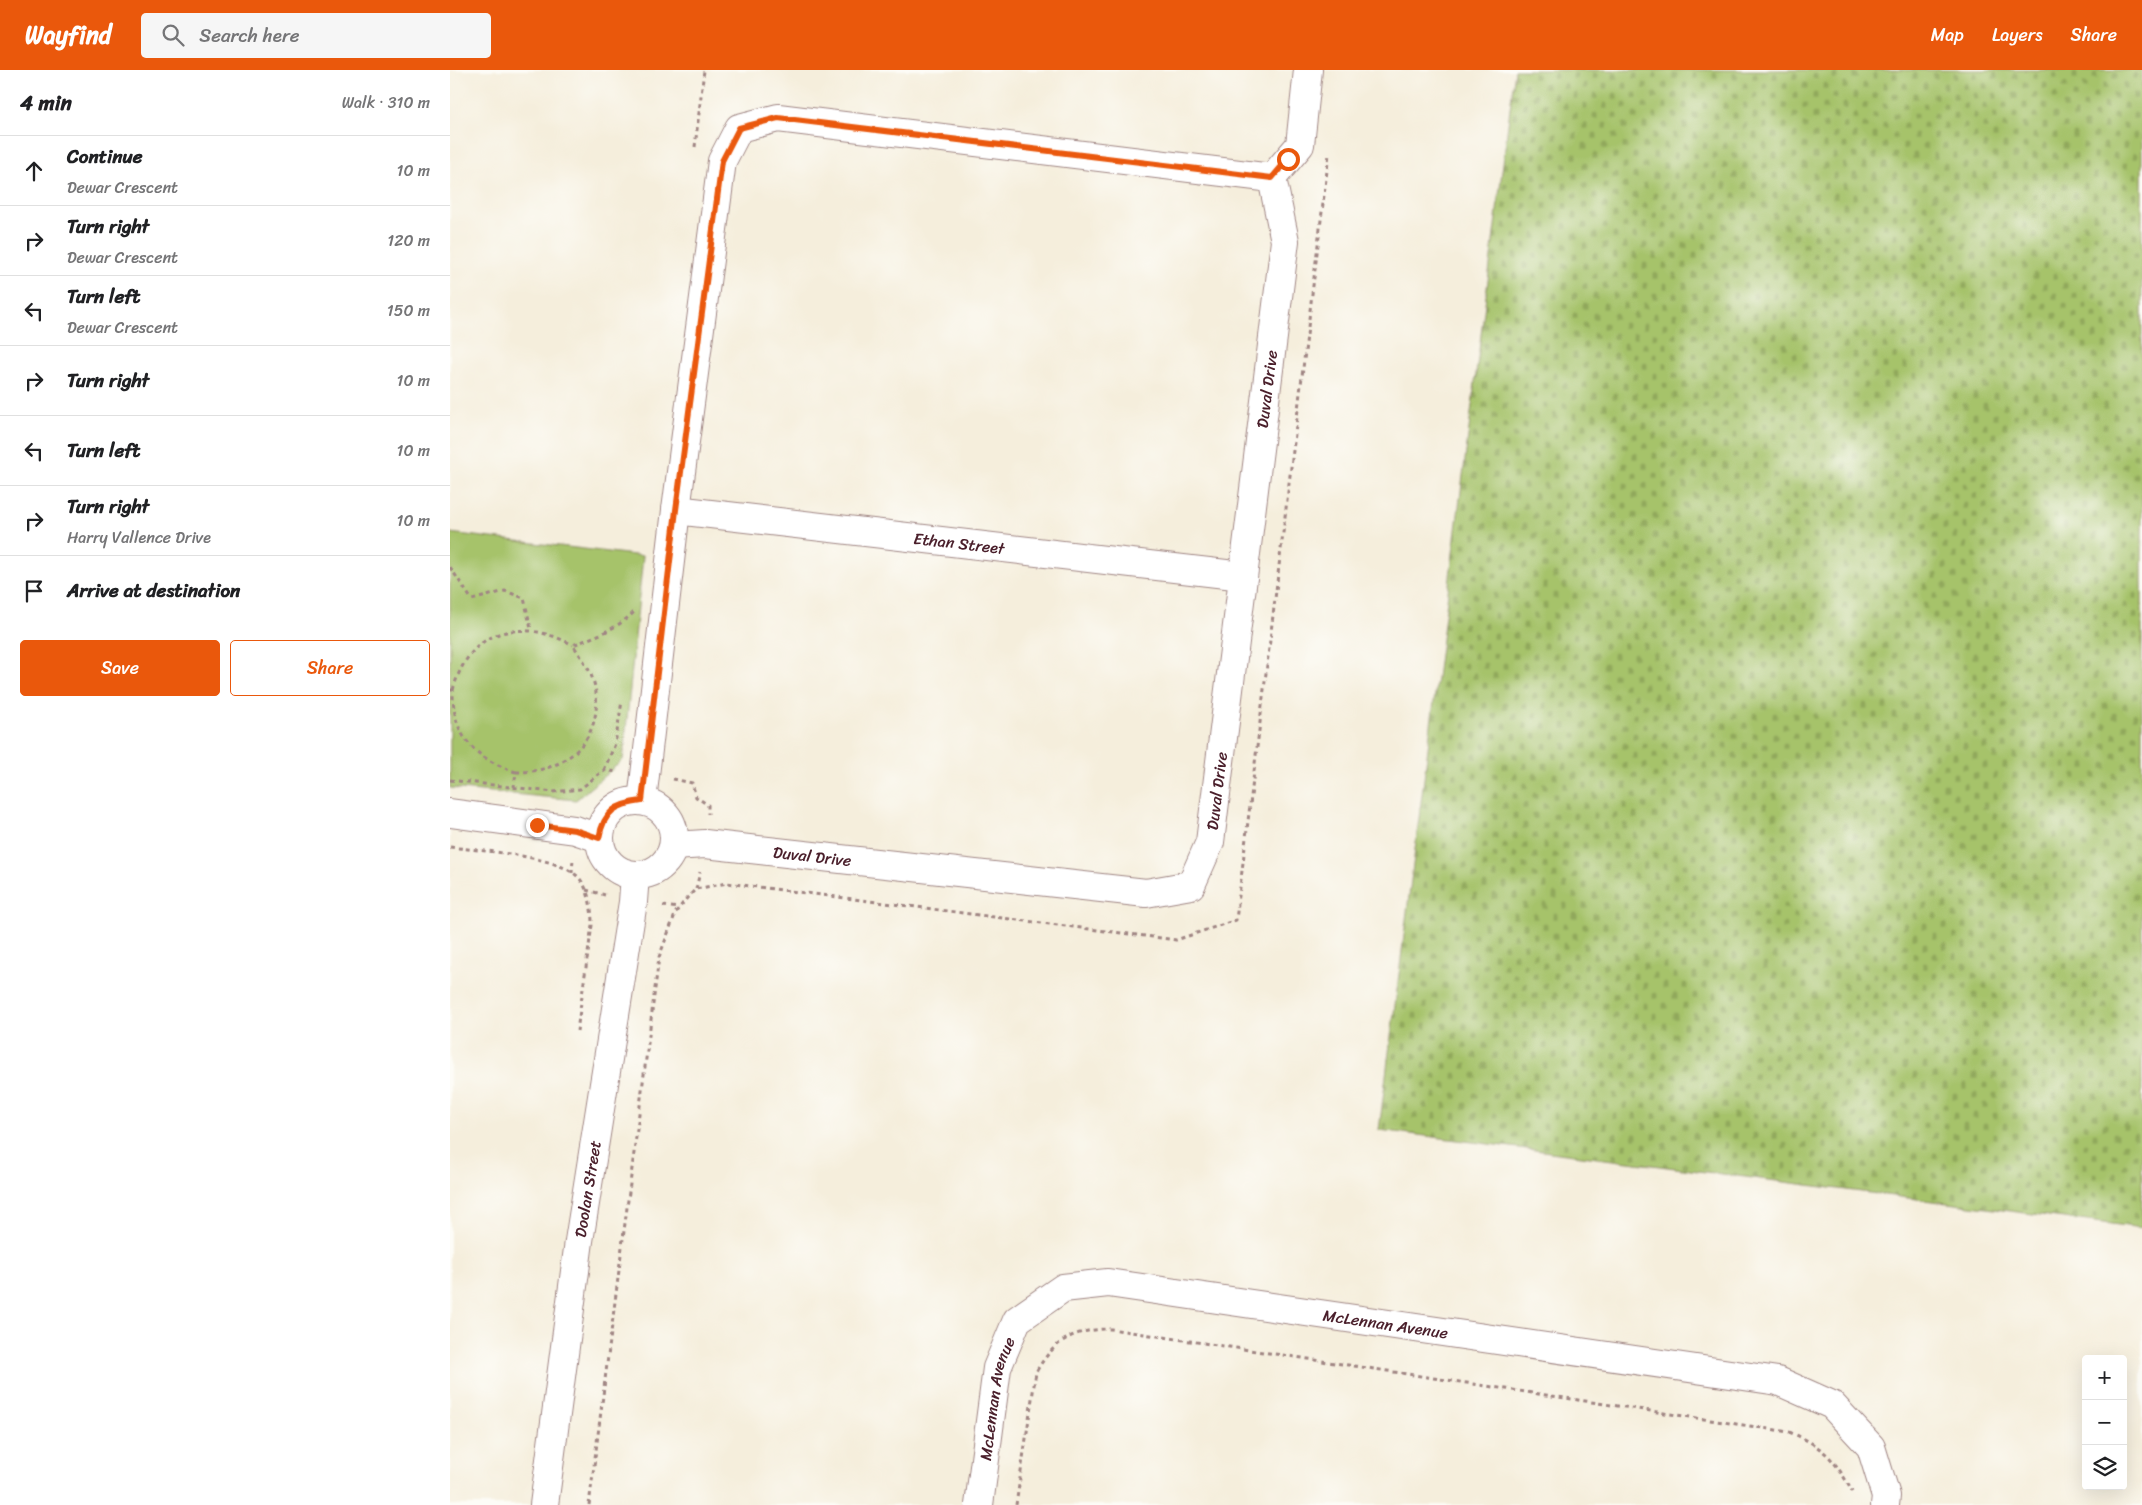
<!DOCTYPE html>
<meta charset="utf-8">
<style>
body{margin:0;font-family:Sriracha,sans-serif;background:#f6f6f6;color:#202124}
.controls{position:absolute;right:15px;bottom:15px;display:grid;overflow:hidden;border-radius:5px;box-shadow:0 5px 20px #0002}
.controls button{width:45px;height:45px;display:grid;place-items:center;padding:0;border:0;border-bottom:1px solid #e0e0e0;background:#fff;color:#202124;font:25px sans-serif}
.stop{position:absolute;width:15px;height:15px;margin:-11px;border:4px solid #ea580c;border-radius:50%;background:#fff}
.stop.end{background:#ea580c;border-color:#fff;box-shadow:0 1px 5px #0008}
.list{margin:0;padding:0;list-style:none}
h2{display:flex;justify-content:space-between;align-items:center;height:65px;margin:0;padding:0 20px;font-size:21px}
h2 small{font-size:16px;font-weight:400;color:#757577}
.list li{display:grid;grid-template-columns:32px 1fr auto;gap:15px;align-items:center;box-sizing:border-box;height:70px;padding:0 20px;border-top:1px solid #e0e0e0}
.list b{display:block;font-size:19px;white-space:nowrap}
.list p{margin:0;font-size:16px;white-space:nowrap;color:#757577}
.list em{font-size:16px;font-style:normal;color:#757577}
.actions{display:flex;gap:10px;padding:15px 20px}
.actions a{flex:1;padding:11px 0;border:1px solid #ea580c;border-radius:5px;text-align:center;font-size:18px;color:#ea580c}
.actions .main{background:#ea580c;color:#fff}
.icon{flex:none;width:28px;height:28px;fill:none;stroke:currentColor;stroke-width:2;stroke-linecap:round;stroke-linejoin:round}
.map{position:relative;flex:none;width:1692px;height:1435px;overflow:hidden}
header{display:flex;align-items:center;gap:30px;box-sizing:border-box;height:70px;padding:0 25px;background:#ea580c;color:#fff}
header strong{font-size:24px}
nav{display:flex;gap:28px;margin-inline-start:auto;font-size:18px}
.search{width:350px;height:45px;background:#f6f6f6;display:flex;align-items:center;gap:12px;box-sizing:border-box;padding:0 18px;border-radius:5px;color:#757577;font-size:19px}
main{display:flex}
aside{flex:1;background:#fff}
.map>svg:first-child{display:block}
.cemetery{fill:url(#cemetery-stones);stroke:#78714a}
.park{fill:#a6c36a;stroke:#78714a}
.lines{fill:none;stroke-linecap:round;stroke-linejoin:round}
.street-casing{stroke:#a08684;stroke-width:30}
.path{stroke:#a08684;stroke-width:3;stroke-dasharray:4 4;stroke-linecap:butt}
.street{stroke:#fff;stroke-width:28}
.route{stroke:#ea580c;stroke-width:6}
.labels{text-anchor:middle;dominant-baseline:central;stroke-width:5;stroke-linejoin:round;paint-order:stroke}
.street-label{font-size:16px;fill:#4a1f2b;stroke:#fdfcf7}
</style>
<header>
<strong>Wayfind</strong>
<div class="search"><svg class="icon" aria-label="search" viewBox="0 0 24 24"><circle cx="10" cy="10" r="6"/><path d="M15 15l6 6"/></svg>Search here</div>
<nav><a>Map</a><a>Layers</a><a>Share</a></nav>
</header>
<main>
<aside>
<h2>4 min<small>Walk · 310 m</small></h2>
<ul class="list">
<li><svg class="icon" aria-label="ahead" viewBox="0 0 24 24"><path d="M12 20V5M6 11l6-6 6 6"/></svg><div><b>Continue</b><p>Dewar Crescent</p></div><em>10 m</em></li>
<li><svg class="icon" aria-label="right" viewBox="0 0 24 24"><path d="M7 20v-9h11M14 6l5 5-5 5"/></svg><div><b>Turn right</b><p>Dewar Crescent</p></div><em>120 m</em></li>
<li><svg class="icon" aria-label="left" viewBox="0 0 24 24"><path d="M17 20v-9H6M10 6l-5 5 5 5"/></svg><div><b>Turn left</b><p>Dewar Crescent</p></div><em>150 m</em></li>
<li><svg class="icon" aria-label="right" viewBox="0 0 24 24"><path d="M7 20v-9h11M14 6l5 5-5 5"/></svg><div><b>Turn right</b></div><em>10 m</em></li>
<li><svg class="icon" aria-label="left" viewBox="0 0 24 24"><path d="M17 20v-9H6M10 6l-5 5 5 5"/></svg><div><b>Turn left</b></div><em>10 m</em></li>
<li><svg class="icon" aria-label="right" viewBox="0 0 24 24"><path d="M7 20v-9h11M14 6l5 5-5 5"/></svg><div><b>Turn right</b><p>Harry Vallence Drive</p></div><em>10 m</em></li>
<li><svg class="icon" aria-label="arrive" viewBox="0 0 24 24"><path d="M6 21V4h12l-3 4 3 4H6"/></svg><div><b>Arrive at destination</b></div></li>
</ul>
<div class="actions"><a class="main">Save</a><a>Share</a></div>
</aside>
<div class="map">
<svg width="1692" height="1435" viewBox="0 0 1692 1435">
<defs>
<pattern id="cemetery-stones" width="16" height="16" patternUnits="userSpaceOnUse" patternTransform="scale(1.25)"><rect width="16" height="16" fill="#a6c36a"/><path d="M2 7V4a2 2 0 0 1 4 0v3zM10 15v-3a2 2 0 0 1 4 0v3z" fill="#90a75c"/></pattern>
</defs>
<rect width="100%" height="100%" fill="#fdfcf7"/>
<filter id="ink" filterUnits="userSpaceOnUse"><feTurbulence type="fractalNoise" baseFrequency=".02" numOctaves="2"/><feDisplacementMap in="SourceGraphic" scale="10" xChannelSelector="R" yChannelSelector="G"/><feConvolveMatrix kernelMatrix="1 2 1 2 8 2 1 2 1" color-interpolation-filters="sRGB"/></filter>
<filter id="wash" filterUnits="userSpaceOnUse"><feTurbulence type="fractalNoise" baseFrequency=".0096" numOctaves="4" result="noise"/><feDisplacementMap in="SourceGraphic" scale="20" xChannelSelector="R" yChannelSelector="G"/><feGaussianBlur stdDeviation="1.12" result="paint"/><feColorMatrix in="noise" values="0 0 0 0 0 0 0 0 0 0 0 0 0 0 0 0 0 1.4 0 .05"/><feComposite in="paint" operator="in"/></filter>
<g filter="url(#wash)">
<rect width="100%" height="100%" fill="#f5eedc"/>
<polygon class="cemetery" points="1065,0 1692,0 1692,1158 929,1060"/>
<polygon class="park" points="0,463 193,486 173,690 126,730 0,718"/>
</g>
<g filter="url(#ink)">
<g class="lines">
<defs>
<g id="street">
<polyline points="822,108 850,75 858,0"/>
<path id="s1" d="M226 440 793 506"/>
<circle cx="187" cy="768" r="37"/>
<polyline points="192,731 226,440 272,91 289,58 328,48 822,108"/>
<polyline points="0,743 125,760 149,768"/>
<path id="s2" d="M224 776 255 774 696 823 741 815 760 772 835 171 822 108"/>
<path id="s3" d="M94 1435 129 1171 183 832 185 805"/>
<path id="s4" d="M529 1435 547 1298 567 1250 613 1218 658 1213 1328 1311 1382 1335 1421 1377 1436 1426 1435 1435"/>
</g>
</defs>
<use href="#street" class="street-casing"/>
<g class="path">
<polyline points="245,77 254,0"/>
<polyline points="0,497 22,530 55,521 74,528 81,559"/>
<path d="M0 620H3C2 666 24 688 66 702L64 717"/>
<path d="M3 620C20 558 70 547 123 575"/>
<polyline points="154,700 165,674 172,631"/>
<path d="M66 702C113 703 151 673 146 623 144 605 133 589 123 575 146 566 167 559 184 542"/>
<polyline points="223,709 242,713 246,727 258,735 258,744"/>
<polyline points="0,710 103,722 130,719 154,700 167,702"/>
<path d="M0 777C32 781 102 785 126 805 139 816 142 839 142 855L127 961"/>
<polyline points="122,803 123,789"/>
<polyline points="246,819 250,802"/>
<polyline points="136,820 155,825"/>
<polyline points="213,836 229,838"/>
<polyline points="139,1435 209,887 226,842 237,828 246,819 277,813 726,870 786,850 879,84"/>
<path d="M566 1435 586 1302C604 1270 625 1259 661 1259L1339 1362C1373 1376 1386 1390 1402 1422"/>
</g>
<use href="#street" class="street"/>
</g>
</g>
<g class="lines" filter="url(#ink)">
<path class="route" d="M87 755 125 760 149 768C154 741 166 734 192 731L226 440 272 91 289 58 328 48 822 108 838 89"/>
</g>
<g class="labels">
<g class="street-label">
<text stroke="none"><textPath href="#s2" startOffset="1024">Duval Drive</textPath></text>
<text stroke="none"><textPath href="#s1" startOffset="285">Ethan Street</textPath></text>
<text stroke="none"><textPath href="#s2" startOffset="619">Duval Drive</textPath></text>
<text stroke="none"><textPath href="#s2" startOffset="139">Duval Drive</textPath></text>
<text stroke="none"><textPath href="#s3" startOffset="319">Doolan Street</textPath></text>
<text stroke="none"><textPath href="#s4" startOffset="572">McLennan Avenue</textPath></text>
<text stroke="none"><textPath href="#s4" startOffset="108">McLennan Avenue</textPath></text>
</g>
</g>
</svg>
<div class="controls">
<button>+</button>
<button>−</button>
<button><svg class="icon" aria-label="layers" viewBox="0 0 24 24"><path d="M12 4l9 5-9 5-9-5zM3 14l9 5 9-5"/></svg></button>
</div>
<div class="stop" style="left:838px;top:89px"></div>
<div class="stop end" style="left:87px;top:755px"></div>
</div>
</main>
